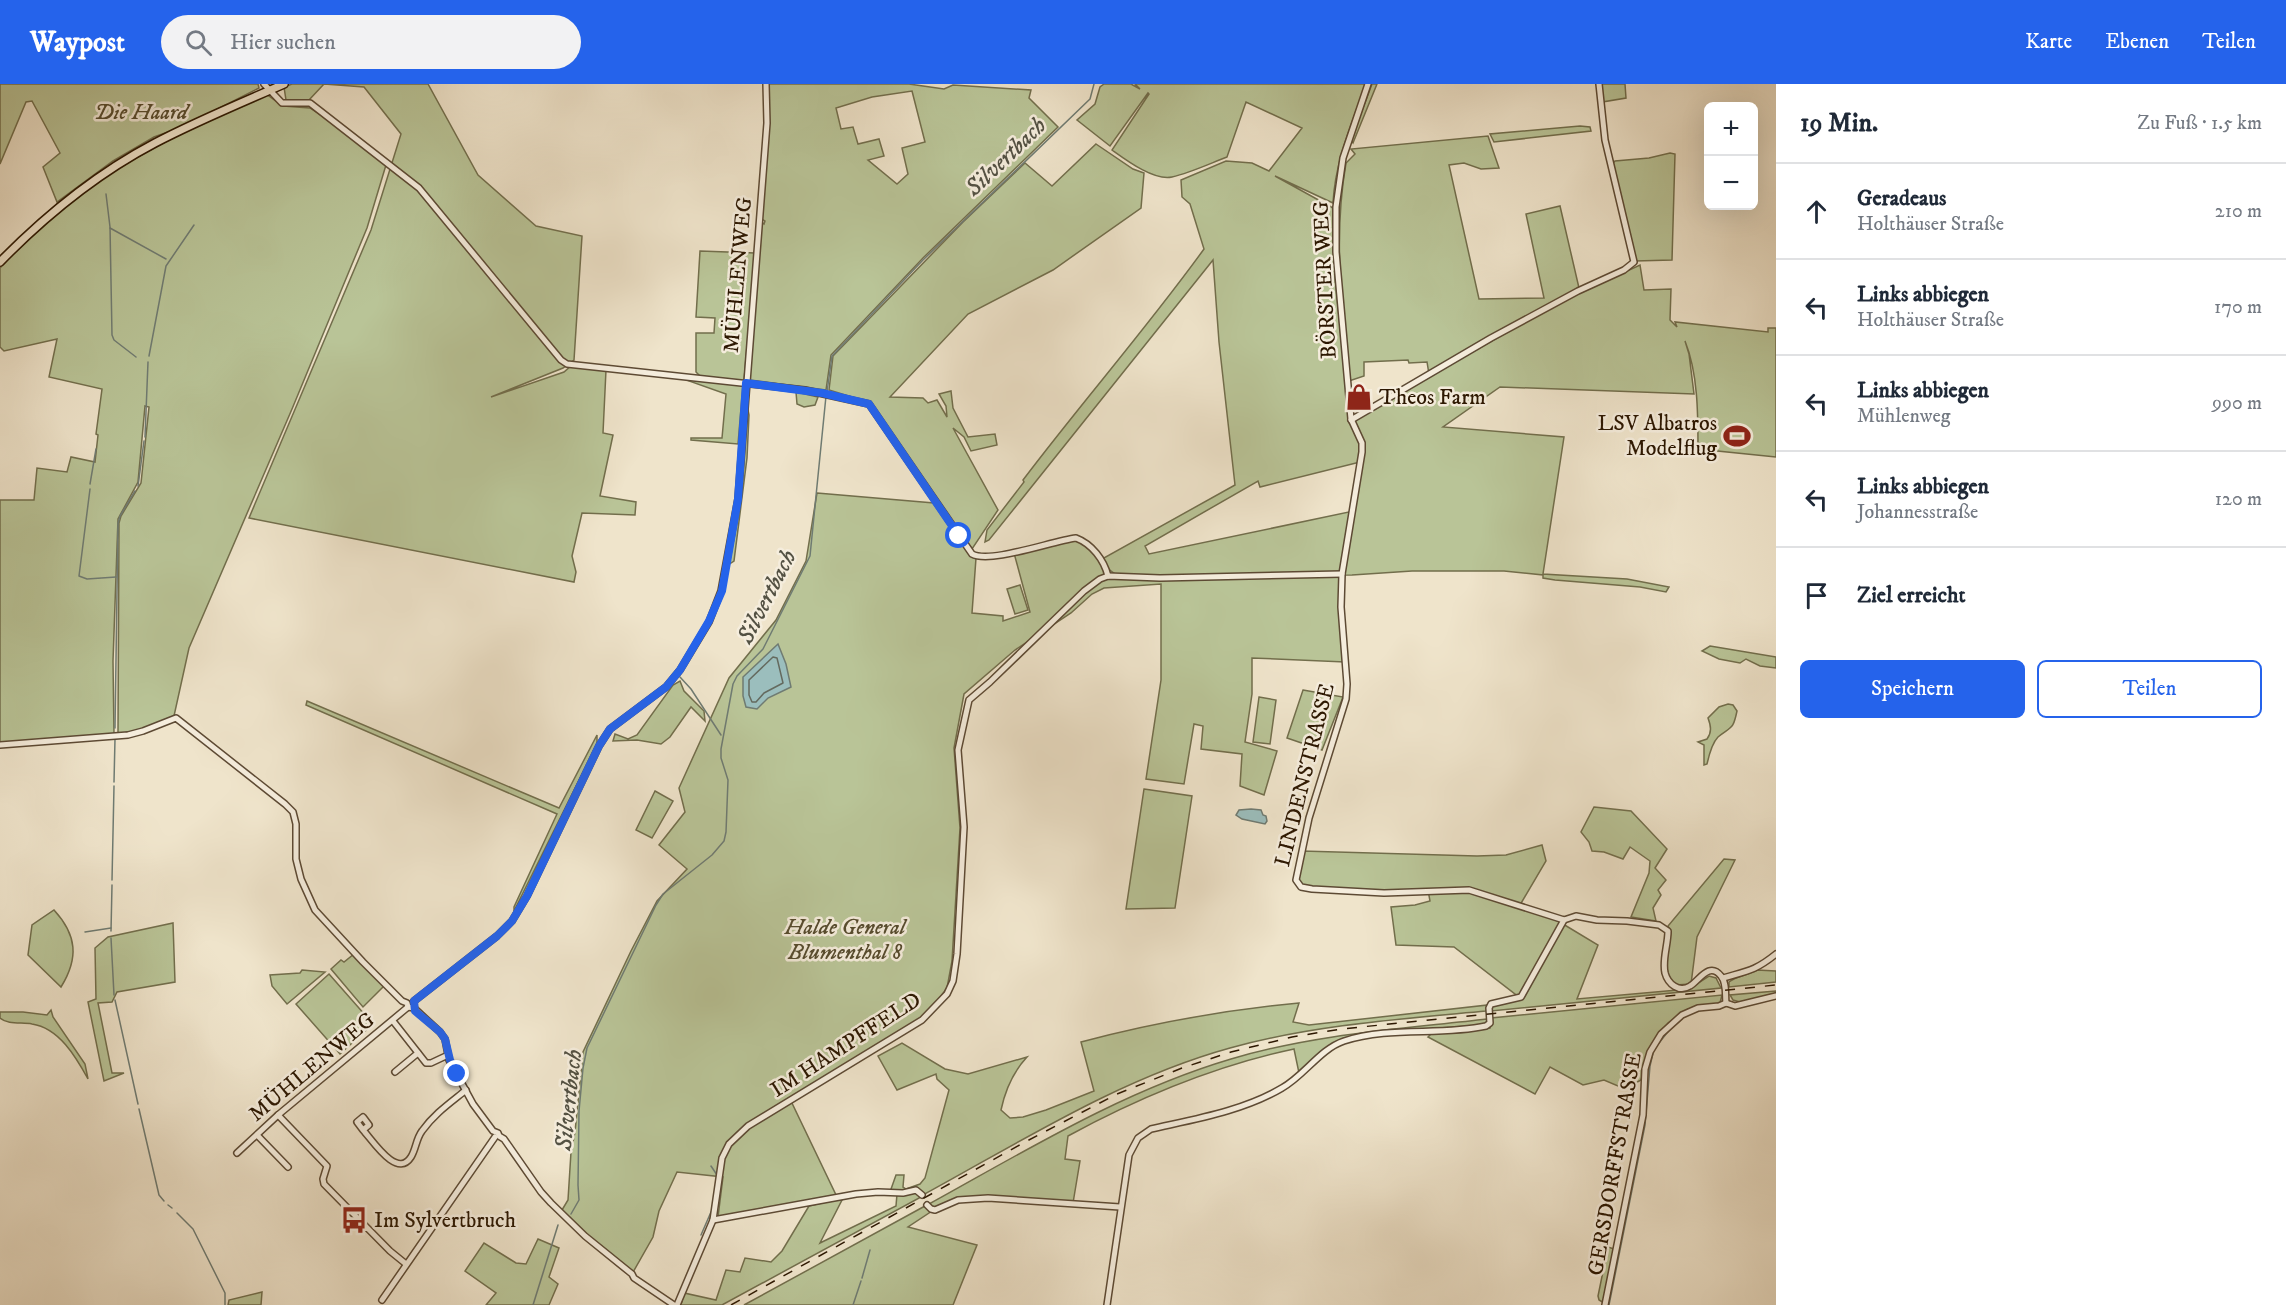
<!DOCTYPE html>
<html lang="de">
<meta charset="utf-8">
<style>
body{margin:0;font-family:"IM FELL DW Pica",serif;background:#f2f2f3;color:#1f2937}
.controls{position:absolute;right:18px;top:18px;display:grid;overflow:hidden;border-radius:9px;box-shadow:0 6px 24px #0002}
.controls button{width:54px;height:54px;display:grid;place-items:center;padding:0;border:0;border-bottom:2px solid #e0e1e3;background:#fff;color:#1f2937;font:30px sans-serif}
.stop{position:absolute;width:18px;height:18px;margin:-14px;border:4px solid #2563eb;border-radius:50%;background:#fff}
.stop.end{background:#2563eb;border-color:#fff;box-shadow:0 2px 6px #0008}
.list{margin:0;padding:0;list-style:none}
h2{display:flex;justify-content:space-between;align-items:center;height:78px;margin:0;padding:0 24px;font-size:26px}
h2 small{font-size:20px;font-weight:400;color:#747a83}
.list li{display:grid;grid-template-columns:39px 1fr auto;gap:18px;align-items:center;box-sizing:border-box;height:96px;padding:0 24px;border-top:2px solid #e0e1e3}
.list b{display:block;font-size:22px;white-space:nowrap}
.list p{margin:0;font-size:20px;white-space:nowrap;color:#747a83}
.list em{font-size:20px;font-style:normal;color:#747a83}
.actions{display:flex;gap:12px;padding:18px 24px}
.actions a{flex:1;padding:14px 0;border:2px solid #2563eb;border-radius:9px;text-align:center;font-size:21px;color:#2563eb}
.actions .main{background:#2563eb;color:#fff}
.icon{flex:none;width:33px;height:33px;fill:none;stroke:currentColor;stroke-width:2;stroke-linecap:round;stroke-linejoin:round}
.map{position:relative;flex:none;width:1776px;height:1221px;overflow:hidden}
header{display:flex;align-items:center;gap:36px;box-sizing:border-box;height:84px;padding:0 30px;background:#2563eb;color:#fff}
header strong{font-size:28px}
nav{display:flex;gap:33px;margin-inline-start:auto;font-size:21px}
.search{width:420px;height:54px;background:#f2f2f3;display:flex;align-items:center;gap:15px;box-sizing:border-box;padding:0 21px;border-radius:33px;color:#747a83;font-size:22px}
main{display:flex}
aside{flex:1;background:#fff}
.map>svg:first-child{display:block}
.green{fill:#b9c497;stroke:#726e4c;stroke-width:1.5;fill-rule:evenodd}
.water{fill:#9bbebd;stroke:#6f7b72;stroke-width:1.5}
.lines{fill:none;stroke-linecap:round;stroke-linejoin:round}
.shore{stroke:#646a5f;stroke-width:1.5}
.stream{stroke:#6f7b72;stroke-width:1.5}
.minor-casing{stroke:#5d4a34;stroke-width:8}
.major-casing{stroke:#2c1701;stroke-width:10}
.minor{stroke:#f5eddd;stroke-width:5}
.major{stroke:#efe4cb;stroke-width:7}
.rail{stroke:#2c1701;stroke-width:1.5;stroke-dasharray:10 10;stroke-linecap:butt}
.route{stroke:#2563eb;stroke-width:8}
.labels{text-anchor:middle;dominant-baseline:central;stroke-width:5;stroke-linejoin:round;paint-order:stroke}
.park-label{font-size:22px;font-style:italic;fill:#564b2e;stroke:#f5eddd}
.street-label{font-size:22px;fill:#2c1701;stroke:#f5eddd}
.poi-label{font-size:22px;fill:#2c1701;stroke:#f5eddd;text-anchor:start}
.water-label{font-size:24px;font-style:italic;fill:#535143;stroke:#f5eddd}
</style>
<header>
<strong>Waypost</strong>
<div class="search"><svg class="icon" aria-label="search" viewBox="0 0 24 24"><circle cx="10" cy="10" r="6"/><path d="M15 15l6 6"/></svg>Hier suchen</div>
<nav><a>Karte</a><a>Ebenen</a><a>Teilen</a></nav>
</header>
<main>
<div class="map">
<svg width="1776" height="1221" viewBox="0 0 1776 1221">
<rect width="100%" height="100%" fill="#efe4cb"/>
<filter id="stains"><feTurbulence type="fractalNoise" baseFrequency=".00333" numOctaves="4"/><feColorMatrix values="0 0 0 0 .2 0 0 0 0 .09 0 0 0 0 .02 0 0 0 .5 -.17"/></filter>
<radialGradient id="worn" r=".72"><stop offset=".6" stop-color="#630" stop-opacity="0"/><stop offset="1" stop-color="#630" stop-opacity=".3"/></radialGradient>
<g class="green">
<polygon points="0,0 258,0 259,4 182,43 154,53 113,77 57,118 43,83 60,69 32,17 26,18 0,80"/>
<polygon points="292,0 428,0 478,91 536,142 582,152 574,276 563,284 491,313 564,288 572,281 606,286 603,349 613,351 600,412 636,418 635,431 582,429 572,472 576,488 574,498 249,434 371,146 401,50 364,3 324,0 309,16 286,16 284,3"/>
<path d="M769 0H909L944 5 953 1 1031 6 1029 14 1058 43 923 174 831 271 826 306 750 296 747 292 760 137 764 140 765 137 762 135 769 33ZM912 7 925 58 902 64 908 90 897 100 868 76 884 72 879 55 858 60 853 43 841 45 836 24 872 13Z"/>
<path d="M1104 0H1131L1140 5 1135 0H1366C1352 39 1335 77 1333 119L1275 92 1333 124 1335 193 1349 333 1351 337 1566 215 1640 181 1644 206 1671 205 1670 236 1677 243 1675 238 1768 248V244H1776V373L1698 365C1698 330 1698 289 1685 257L1689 270 1694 310 1500 303 1443 343 1564 353 1543 490 1627 495 1669 503 1666 508 1640 503 1555 496 1543 494V491L1504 487H1412L1352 491 1118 492 1107 484 1102 475 1235 401 1219 258 1213 176 989 456 985 458 987 446 1024 398 1023 396C1082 318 1147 244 1204 165L1190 120 1182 113 1181 96 1226 77 1252 79 1269 87 1302 44 1246 18 1227 73C1209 80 1190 89 1172 93 1154 97 1126 76 1112 66L1149 10 1148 9 1110 62 1077 36 1095 20 1100 3ZM1360 378 1354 427 1149 470 1145 462 1258 397 1260 403Z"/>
<polygon points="1372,0 1377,0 1353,59 1351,56"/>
<polygon points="1601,0 1625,0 1626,14 1602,18"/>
<path d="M266 10 283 22 310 24 337 42 386 81 367 144 292 325 189 564 174 632 144 646 118 650 119 439 121 432 141 399 149 323 145 322 138 398 118 435 113 577 114 650 0 661V416H34L37 384 67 388 71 373 95 378 98 351 96 350 102 305 49 293 57 255 4 267 0 263V184C28 154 59 125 92 102 146 64 207 37 266 10Z"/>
<polygon points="1580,42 1590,43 1591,47 1494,58 1490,50"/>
<path d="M1488 52 1499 84 1481 85 1464 79 1449 81 1479 215 1544 214 1526 130 1560 122 1579 204 1429 290 1427 278 1409 279 1408 276 1364 278V292L1349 297C1342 222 1333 154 1346 79L1355 70 1351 65Z"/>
<polygon points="1096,60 1133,85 1144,89 1141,124 1053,186 968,230 890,313 923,314 928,319 937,316 947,333 946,322 939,310 951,307 953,324 968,353 995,350 997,361 971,367 964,353 953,344 998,426 972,465 868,318 829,306 833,272 963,138 1025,79 1052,102"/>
<polygon points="1670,69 1675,70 1672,176 1635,177 1612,80 1615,77 1649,74"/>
<polygon points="700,167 755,169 744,297 700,292 696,288 696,249 714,249 715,234 696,233"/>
<polygon points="693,295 743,300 738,360 691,356 691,354 722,354 726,310 689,297"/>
<polygon points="796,308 818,313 815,321 804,323 797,320"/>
<polygon points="746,316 749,331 747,374 734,477 728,481 735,444"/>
<path d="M817 409 934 419 969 469 976 474 972 529 1003 532V537L1030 528 1014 469 1077 456C1092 463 1102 478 1108 493L1340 491 1345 578 1252 574V610L1245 658 1277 667 1264 711 1240 702 1242 670 1201 665 1203 642 1194 640 1184 700 1146 695 1161 596V500L1104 504 1092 510 1071 529 1015 566 964 610 954 664 960 744 952 877 947 904 923 936 791 1017 837 1113 718 1133 723 1093 677 1088 659 1127 653 1153 632 1190 585 1151 562 1126 568 1116 571 1068 575 1048 583 968 631 867 657 817 687 785 659 761 685 728 679 704 729 594 776 536 806 477Z"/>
<polygon points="1020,501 1028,526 1015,530 1007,505"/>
<polygon points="1710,562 1776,573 1776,584 1760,582 1746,575 1740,579 1719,575 1702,567"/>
<polygon points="680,597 684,607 704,627 705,637 691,623 670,653 661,660 637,656 613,657 615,650 628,655 637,651 673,601"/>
<polygon points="1303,606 1343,613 1322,666 1287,654"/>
<polygon points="1259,613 1276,616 1270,660 1253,658"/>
<polygon points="307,617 559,724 597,651 597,660 514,827 514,823 557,730 306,621"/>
<path d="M1728 620 1733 621 1737 627C1733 646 1732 642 1718 653 1712 659 1709 671 1707 680L1704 681V661L1698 658 1707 655C1712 648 1711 642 1708 634L1719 623Z"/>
<polygon points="1144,705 1192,712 1175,824 1126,825"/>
<polygon points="655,707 673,717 652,754 636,746"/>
<polygon points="1594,723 1631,727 1667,765 1655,784 1666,796 1658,806 1661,811 1653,824 1656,837 1631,833 1649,789 1650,777 1630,763 1623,775 1604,768 1592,767 1589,758 1581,748"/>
<polygon points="1542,761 1546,777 1520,821 1560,838 1519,913 1454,863 1396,861 1391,823 1415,821 1430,817 1428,806 1384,809 1312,805 1300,799 1297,792 1302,767 1477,772 1506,771"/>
<polygon points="1724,775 1735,776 1697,853 1691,900 1675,901 1669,893 1666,881 1671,848 1668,842"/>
<path d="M54 826C77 851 79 874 61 903L28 871 32 841Z"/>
<polygon points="173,839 175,898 117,908 112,918 98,919 112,989 124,989 104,997 88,918 96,915 95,864 108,853"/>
<path d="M1563 840 1598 861 1577 915 1689 905 1709 892 1716 894 1721 904 1491 927V922C1502 917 1515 920 1525 912Z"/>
<polygon points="354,870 384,902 363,923 331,885 341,876 344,878"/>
<polygon points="302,886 325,888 287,920 272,902 270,891 300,889"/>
<path d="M1757 886 1776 887V898L1729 903V898C1736 892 1748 891 1757 886Z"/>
<polygon points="329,890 373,940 340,970 296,920"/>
<polygon points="1776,907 1776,910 1740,918 1733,916 1730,911"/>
<polygon points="1722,911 1720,919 1688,925 1668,939 1651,961 1641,996 1625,1005 1604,996 1583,1001 1550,983 1535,1010 1428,953 1432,949 1490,944 1491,934"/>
<path d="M1299 919 1293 938 1309 941 1488 921 1486 927C1401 935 1313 941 1230 964 1121 994 1022 1057 923 1111L920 1106 890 1108 896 1091H904L903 1103 906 1105 920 1100 925 1094 949 1006 937 995 936 990 897 1006 878 972 902 959 945 985 968 990 1027 973C1014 987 1005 1007 1001 1026L1010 1034 1023 1033 1046 1026 1094 1007 1081 958C1152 939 1226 926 1299 919Z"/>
<path d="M51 926 53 933 85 980 88 995C76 973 59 944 32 940 22 938 8 941 0 934V928H23L47 931Z"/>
<path d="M1487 935V939L1482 941 1425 945 1342 956 1299 989 1294 965C1214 982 1140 1013 1068 1052L1065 1075 1080 1077 1073 1119 976 1114 935 1125 929 1120C1027 1066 1123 1007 1231 975 1315 950 1401 945 1487 935Z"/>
<polygon points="912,1108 918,1109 921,1113 722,1221 681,1221 684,1209 716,1216 726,1186 740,1188 745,1174 771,1178 782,1167 809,1122 843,1114 820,1159 896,1122 897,1110"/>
<polygon points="925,1122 932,1127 908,1143 977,1161 953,1221 744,1221"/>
<polygon points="538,1155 559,1164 549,1193 558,1200 549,1221 486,1221 496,1209 465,1187 484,1159 516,1179 526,1180"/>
<polygon points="1608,1163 1614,1165 1604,1219 1599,1216 1598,1212"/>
<polygon points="262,1208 261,1221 228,1221 229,1216"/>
</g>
<g class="water">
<polygon points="778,560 786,580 791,603 768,614 757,625 746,623 743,612 743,593"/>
<polygon points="1251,725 1261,726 1263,731 1266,732 1267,737 1265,740 1242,735 1236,731 1239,726"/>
</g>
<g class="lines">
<polygon class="shore" points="773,573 777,574 783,599 764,609 756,618 752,618 749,611 749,596"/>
<g class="stream">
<polyline points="106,110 110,143 112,251 114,256 136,273"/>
<polyline points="110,144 166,175"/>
<polyline points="149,272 166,182 194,141"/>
<polyline points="827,308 832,272 923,176 1090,15 1094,0"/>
<polyline points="145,353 148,278"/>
<polyline points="90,400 96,365"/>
<polyline points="138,402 144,357"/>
<polyline points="90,405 79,492 87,495 116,493"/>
<polyline points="680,593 691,605 721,651"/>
<polyline points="115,644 118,439 120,432 135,407"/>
<polyline points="114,698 115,655"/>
<polyline points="112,796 114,702"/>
<polyline points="111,847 112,801"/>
<polyline points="85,848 111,844"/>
<polyline points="111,854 114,911"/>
<polyline points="115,916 138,1020"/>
<polyline points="1677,939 1682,935"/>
<polyline points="1659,959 1670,945"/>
<polyline points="139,1025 159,1111 164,1117"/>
<polyline points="711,1082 717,1091"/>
<polyline points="168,1121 172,1124"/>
<polyline points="177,1129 193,1145 225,1209 225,1221"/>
<polyline points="571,1130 579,1116 578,1101 579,1027 583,984 587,964 656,821 663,810 712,771 724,757 726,748 728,696 721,674 721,665 733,600 737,592 763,565 810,472 826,312"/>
<polyline points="701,1151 711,1128"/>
<polyline points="862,1194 870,1166"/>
<polyline points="533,1221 558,1141"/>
<polyline points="853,1221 861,1197"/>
<polyline points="1609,1221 1645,1041 1650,982 1654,965"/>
</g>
<defs>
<g id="minor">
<path d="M264 0 282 19H310L419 104 561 276 567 280 805 306 869 320 972 470C990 480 1052 457 1076 454 1092 460 1104 476 1108 492"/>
<path d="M1368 0 1343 74 1336 123V168L1351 335 1362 359V368L1342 490 1341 523 1347 600 1346 615 1309 734 1296 796 1301 803 1312 805 1384 809 1469 806 1564 836 1576 832 1597 836 1627 837 1659 841 1668 847C1668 861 1662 876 1665 889 1668 900 1679 909 1690 902 1699 897 1709 877 1721 892 1727 899 1725 911 1726 919"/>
<polyline points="1351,336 1491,254 1578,207 1624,186 1634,178 1605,56 1599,0"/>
<polyline points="0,661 128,651 143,647 176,634 285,720 293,728 296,740 296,775 301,795 315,826 363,878 402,917 407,919 408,923 414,924 440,948 445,955 449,976 473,1020 493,1047 498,1049 499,1052 504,1055 541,1108 551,1119 585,1152 632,1190 634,1194 674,1221"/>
<path d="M1723 894C1747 887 1755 887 1776 870"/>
<polyline points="414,917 497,852 512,837 527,812 599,662 610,645 666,603 680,586 709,538 721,507 738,415 767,39 766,0"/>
<polyline points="1726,919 1735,922 1776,912"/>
<polyline points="393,937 426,979 431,979 448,971"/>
<polyline points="395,988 418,969"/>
<polyline points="278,1031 327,1082 323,1095 324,1100 390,1167 406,1180"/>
<path d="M363 1046 357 1038 363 1033 369 1041 363 1046C373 1057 397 1095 411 1073 416 1065 416 1055 422 1047 434 1030 450 1019 466 1006"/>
<polyline points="257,1051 288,1083"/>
<polyline points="237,1069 278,1031 408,923"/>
<polyline points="927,1121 931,1125 935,1126 958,1116 988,1114 1120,1123"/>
<polyline points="713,1136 856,1110 878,1108 903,1109 916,1106 922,1111"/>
<polyline points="382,1216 495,1053"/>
<polyline points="677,1221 713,1136 722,1074 729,1060 748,1042 922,936 947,910 953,897 957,870 964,743 958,666 969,616 990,598 1084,507 1100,495 1108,492 1160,494 1342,490"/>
<path d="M1107 1221 1129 1071 1138 1054 1151 1045C1195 1035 1243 1027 1282 1004 1304 992 1320 965 1344 957 1390 942 1440 952 1486 942L1490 939 1489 924 1491 920 1521 913 1564 836"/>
<polyline points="1605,1221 1643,1031 1645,985 1650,968 1661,950 1682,931 1698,924 1719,922 1726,919"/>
</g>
<path id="major" d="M0 178C45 132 98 89 155 59 197 37 241 19 284 0"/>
</defs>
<use href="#minor" class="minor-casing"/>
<use href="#major" class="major-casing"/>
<use href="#minor" class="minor"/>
<use href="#major" class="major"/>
<polyline class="rail" points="731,1221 1025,1058 1117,1010 1182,984 1231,968 1292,953 1341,945 1776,901"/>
</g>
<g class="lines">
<polyline class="route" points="457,990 450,976 445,955 440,948 415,927 414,917 497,852 512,837 527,812 599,662 610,645 666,603 680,586 709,537 722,507 738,415 746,299 822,309 869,320 959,452"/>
</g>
<defs>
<symbol id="shop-bare" viewBox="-9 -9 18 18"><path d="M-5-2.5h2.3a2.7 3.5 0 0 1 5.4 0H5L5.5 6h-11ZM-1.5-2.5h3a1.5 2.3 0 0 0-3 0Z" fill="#8f2418" stroke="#f5eddd" stroke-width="2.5" paint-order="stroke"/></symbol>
<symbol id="stadium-bare" viewBox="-9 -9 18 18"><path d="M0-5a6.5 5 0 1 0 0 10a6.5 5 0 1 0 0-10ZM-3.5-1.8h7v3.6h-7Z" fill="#8f2418" stroke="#f5eddd" stroke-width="2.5" paint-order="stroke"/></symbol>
<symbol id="bus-bare" viewBox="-9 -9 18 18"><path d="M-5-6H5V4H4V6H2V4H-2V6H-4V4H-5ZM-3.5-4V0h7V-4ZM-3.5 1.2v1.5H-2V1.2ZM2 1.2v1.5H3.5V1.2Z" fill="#8f2418" stroke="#f5eddd" stroke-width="2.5" paint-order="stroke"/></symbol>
</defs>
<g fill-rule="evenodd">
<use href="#shop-bare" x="1340" y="294" width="38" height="38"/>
<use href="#stadium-bare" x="1718" y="333" width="38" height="38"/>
<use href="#bus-bare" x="335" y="1117" width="38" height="38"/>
</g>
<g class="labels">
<g class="park-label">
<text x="141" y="28">Die Haard</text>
<text x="845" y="843">Halde General<tspan x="845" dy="25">Blumenthal 8</tspan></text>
</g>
<g class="street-label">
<text transform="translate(738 191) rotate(-85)">MÜHLENWEG</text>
<text transform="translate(1325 196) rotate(-93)">BÖRSTER WEG</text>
<text transform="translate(1305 691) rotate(-76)">LINDENSTRASSE</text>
<text transform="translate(846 961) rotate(-33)">IM HAMPFFELD</text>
<text transform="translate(312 983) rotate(-40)">MÜHLENWEG</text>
<text transform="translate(1615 1080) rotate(-80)">GERSDORFFSTRASSE</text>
</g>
<g class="poi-label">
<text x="1379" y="313">Theos Farm</text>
<text x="1717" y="339" text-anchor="end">LSV Albatros<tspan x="1717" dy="25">Modelflug</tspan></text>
<text x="374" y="1136">Im Sylvertbruch</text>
</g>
<g class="water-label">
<text transform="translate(1006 73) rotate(-44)">Silvertbach</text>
<text transform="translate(767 513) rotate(-63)">Silvertbach</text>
<text transform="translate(569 1016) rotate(-84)">Silvertbach</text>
</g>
</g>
<rect width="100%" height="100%" filter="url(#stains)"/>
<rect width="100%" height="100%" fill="url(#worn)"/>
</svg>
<div class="controls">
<button>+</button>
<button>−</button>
</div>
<div class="stop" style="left:959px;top:452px"></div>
<div class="stop end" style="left:457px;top:990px"></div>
</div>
<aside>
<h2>19 Min.<small>Zu Fuß · 1.5 km</small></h2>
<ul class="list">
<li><svg class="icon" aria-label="ahead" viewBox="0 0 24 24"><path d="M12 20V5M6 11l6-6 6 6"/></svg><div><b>Geradeaus</b><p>Holthäuser Straße</p></div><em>210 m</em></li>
<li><svg class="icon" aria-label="left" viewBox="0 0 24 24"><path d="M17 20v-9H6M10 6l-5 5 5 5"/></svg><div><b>Links abbiegen</b><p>Holthäuser Straße</p></div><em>170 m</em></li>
<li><svg class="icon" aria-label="left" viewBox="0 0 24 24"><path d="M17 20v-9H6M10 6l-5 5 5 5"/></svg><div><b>Links abbiegen</b><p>Mühlenweg</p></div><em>990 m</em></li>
<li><svg class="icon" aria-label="left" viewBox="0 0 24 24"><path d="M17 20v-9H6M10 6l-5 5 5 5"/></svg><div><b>Links abbiegen</b><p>Johannesstraße</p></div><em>120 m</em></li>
<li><svg class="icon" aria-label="arrive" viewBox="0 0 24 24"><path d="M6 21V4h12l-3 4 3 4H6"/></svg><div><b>Ziel erreicht</b></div></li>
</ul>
<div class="actions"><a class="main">Speichern</a><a>Teilen</a></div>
</aside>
</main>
